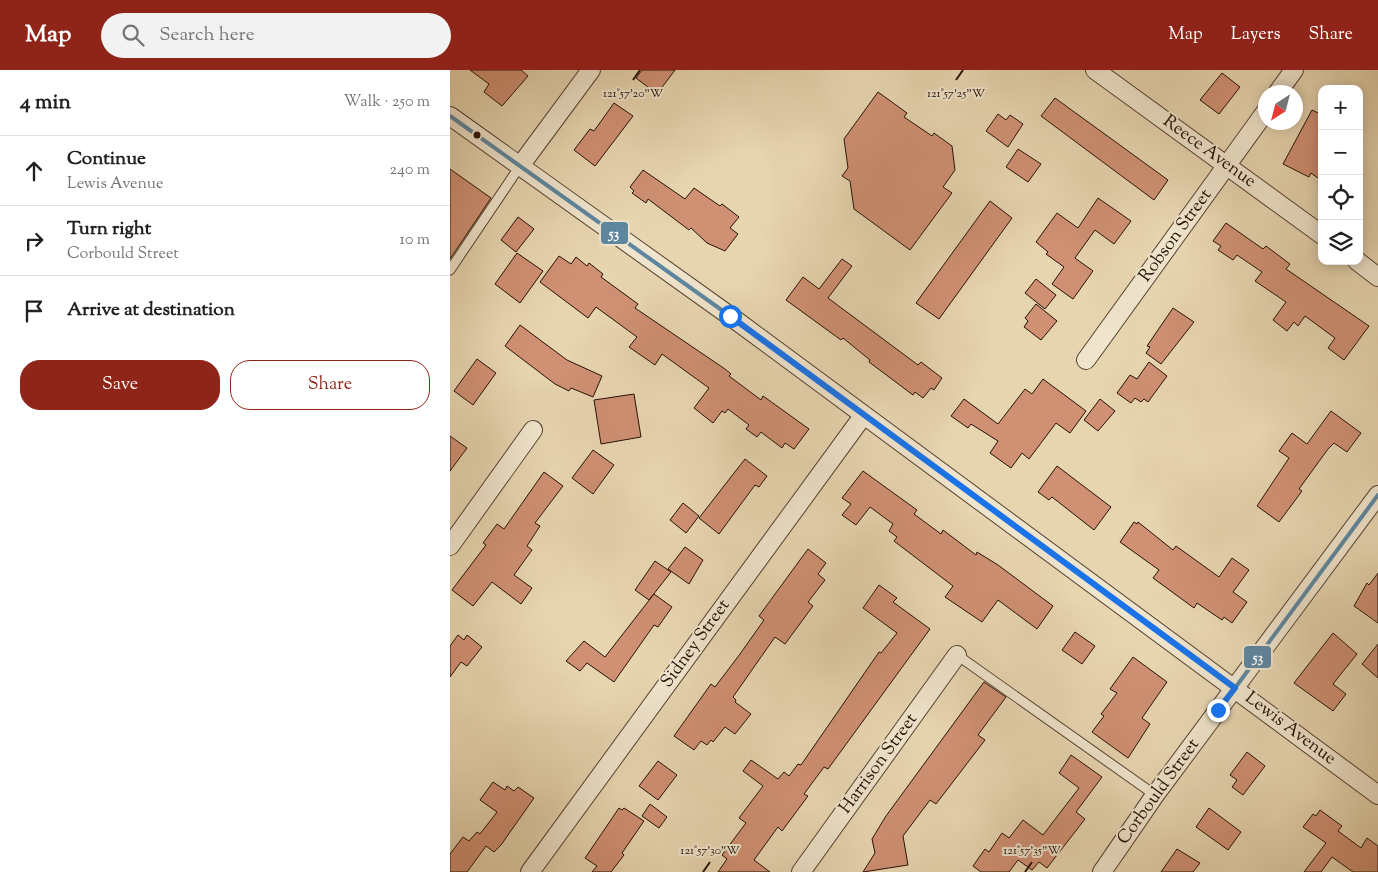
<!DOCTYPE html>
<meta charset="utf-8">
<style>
body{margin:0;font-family:"Sorts Mill Goudy",serif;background:#f2f2f2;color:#202124}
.controls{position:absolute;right:15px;top:15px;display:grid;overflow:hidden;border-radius:10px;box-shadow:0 2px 12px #0003}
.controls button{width:45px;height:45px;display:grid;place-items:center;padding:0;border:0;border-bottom:1px solid #e0e0e0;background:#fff;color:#202124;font:25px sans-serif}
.compass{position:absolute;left:808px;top:15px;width:45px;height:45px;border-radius:50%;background:#fff;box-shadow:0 2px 12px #0003;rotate:216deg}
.stop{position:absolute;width:15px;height:15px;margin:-11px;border:4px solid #1a73e8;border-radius:50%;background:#fff}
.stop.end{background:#1a73e8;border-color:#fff;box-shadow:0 1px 5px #0008}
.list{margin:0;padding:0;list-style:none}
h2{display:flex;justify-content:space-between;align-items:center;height:65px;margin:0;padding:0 20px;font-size:21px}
h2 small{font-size:16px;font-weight:400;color:#757577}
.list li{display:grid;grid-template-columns:32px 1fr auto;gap:15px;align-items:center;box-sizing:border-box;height:70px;padding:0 20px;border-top:1px solid #e0e0e0}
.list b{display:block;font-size:19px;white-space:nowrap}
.list p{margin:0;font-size:16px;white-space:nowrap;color:#757577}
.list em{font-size:16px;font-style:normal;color:#757577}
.actions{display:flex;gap:10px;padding:15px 20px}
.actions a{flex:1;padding:11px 0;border:1px solid #8f2418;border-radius:20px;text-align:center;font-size:18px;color:#8f2418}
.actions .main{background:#8f2418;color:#fff}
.icon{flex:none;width:28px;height:28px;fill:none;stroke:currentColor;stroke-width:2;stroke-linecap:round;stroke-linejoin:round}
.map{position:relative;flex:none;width:928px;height:802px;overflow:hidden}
header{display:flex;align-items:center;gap:30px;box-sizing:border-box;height:70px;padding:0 25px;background:#8f2418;color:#fff}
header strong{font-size:24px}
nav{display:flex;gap:28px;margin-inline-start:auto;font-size:18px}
.search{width:350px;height:45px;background:#f2f2f2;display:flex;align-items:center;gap:12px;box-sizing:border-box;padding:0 18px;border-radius:28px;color:#757577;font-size:19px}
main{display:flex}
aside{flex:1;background:#fff}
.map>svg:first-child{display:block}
.building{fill:#cf9073;stroke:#261106}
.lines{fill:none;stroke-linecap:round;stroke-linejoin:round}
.service-casing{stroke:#564230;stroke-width:11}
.minor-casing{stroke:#564230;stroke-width:20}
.service{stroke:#efe4cc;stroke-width:9}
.minor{stroke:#efe4cc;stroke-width:18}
.bus-1-casing{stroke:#efe4cc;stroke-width:8}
.bus-1{stroke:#5d87a1;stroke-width:4}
.route{stroke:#1a73e8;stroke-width:6}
.ticks{fill:none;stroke:#261106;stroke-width:2}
.bus-dot{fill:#261106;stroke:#efe4cc;stroke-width:2}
.labels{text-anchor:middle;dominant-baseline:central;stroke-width:4;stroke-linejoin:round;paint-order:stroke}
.street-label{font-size:18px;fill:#261106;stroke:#efe4cc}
.ticks-label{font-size:12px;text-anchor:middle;fill:#261106;stroke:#efe4cc;stroke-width:4;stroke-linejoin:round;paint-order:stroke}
.line-badge{stroke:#efe4cc;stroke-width:2}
.badge-label{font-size:14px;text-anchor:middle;font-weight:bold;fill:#fff}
</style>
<header>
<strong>Map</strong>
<div class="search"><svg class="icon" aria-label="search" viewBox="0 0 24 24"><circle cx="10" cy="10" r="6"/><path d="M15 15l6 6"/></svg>Search here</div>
<nav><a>Map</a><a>Layers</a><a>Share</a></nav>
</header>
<main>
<aside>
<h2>4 min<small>Walk · 250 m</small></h2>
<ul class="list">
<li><svg class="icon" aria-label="ahead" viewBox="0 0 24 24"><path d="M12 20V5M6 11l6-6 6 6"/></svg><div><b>Continue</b><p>Lewis Avenue</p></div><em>240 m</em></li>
<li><svg class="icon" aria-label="right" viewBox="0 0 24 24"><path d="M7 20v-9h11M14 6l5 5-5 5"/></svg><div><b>Turn right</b><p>Corbould Street</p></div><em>10 m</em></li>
<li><svg class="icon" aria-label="arrive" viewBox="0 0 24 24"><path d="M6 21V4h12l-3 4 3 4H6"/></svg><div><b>Arrive at destination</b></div></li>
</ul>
<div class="actions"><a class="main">Save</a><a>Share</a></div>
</aside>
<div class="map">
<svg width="928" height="802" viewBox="0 0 928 802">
<rect width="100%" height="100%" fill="#e7d5b0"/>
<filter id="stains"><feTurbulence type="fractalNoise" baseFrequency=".004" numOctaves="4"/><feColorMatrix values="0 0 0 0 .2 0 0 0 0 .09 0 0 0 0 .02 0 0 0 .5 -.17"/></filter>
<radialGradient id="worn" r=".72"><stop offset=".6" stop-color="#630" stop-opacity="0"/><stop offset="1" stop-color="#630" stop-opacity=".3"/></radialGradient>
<g class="building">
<polygon points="20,0 71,0 78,6 52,36 34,22 39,14"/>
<polygon points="192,0 225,0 207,24 186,8"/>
<polygon points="772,3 790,17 769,44 750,30"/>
<polygon points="428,22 457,43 454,47 482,66 484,63 502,76 505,100 493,117 502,123 460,180 404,139 400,111 392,106 398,98 394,69"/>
<polygon points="605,28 718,110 704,130 591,46"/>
<polygon points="164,33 183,46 145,96 124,80 140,59 144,61"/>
<polygon points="862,40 872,45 872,111 861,103 859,107 833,94"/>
<polygon points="548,44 556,50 560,45 573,54 558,77 536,61"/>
<polygon points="568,79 591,94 578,112 556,97"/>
<polygon points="0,99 41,128 0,189"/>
<polygon points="193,100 235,129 244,118 270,136 272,134 289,147 280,158 288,164 275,181 257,173 241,158 239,160 198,129 196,133 182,123 184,121 180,117"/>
<polygon points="648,128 681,151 664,174 645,160 625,188 643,201 623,229 602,214 614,197 596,184 598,182 586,172 607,143 628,158"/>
<polygon points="540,131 562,148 489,249 466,233"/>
<polygon points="68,147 84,159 66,182 51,170"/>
<polygon points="776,153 813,179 816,176 840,194 836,199 919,256 894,290 878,278 885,268 855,246 848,256 844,252 837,261 823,250 836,232 805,211 812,202 787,185 783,190 768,180 771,176 763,171"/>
<polygon points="67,183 93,201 70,233 45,214"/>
<polygon points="109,186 121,194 126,187 137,196 139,193 153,204 151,207 188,234 185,238 275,299 281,304 279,306 311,330 313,326 359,359 344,379 335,373 332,378 311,362 307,367 296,359 299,355 278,339 275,343 272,341 263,353 244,338 259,318 212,284 205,295 179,277 187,267 146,237 138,248 90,212"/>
<polygon points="392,189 402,196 378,228 468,295 471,292 492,308 484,320 481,318 473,328 465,322 463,325 419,292 420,290 393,268 391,270 336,230 353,207 369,219"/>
<polygon points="586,209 606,225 595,239 575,223"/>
<polygon points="586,234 607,251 591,270 574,257 578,251 575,248"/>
<polygon points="723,238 744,252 711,294 696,283 700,277 697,276"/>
<polygon points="70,255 117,290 152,306 143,327 121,318 119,321 105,314 55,276"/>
<polygon points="27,289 46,303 23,335 4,321"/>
<polygon points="699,292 717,306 698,332 694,329 691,332 685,328 681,333 667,323 680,305 687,309"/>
<polygon points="593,309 636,341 620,363 606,353 579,389 572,383 561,398 540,383 548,371 521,354 518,358 501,346 514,329 548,354 575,319 582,324"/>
<polygon points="184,324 191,367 151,374 144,330"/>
<polygon points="650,329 665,341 648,361 634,350"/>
<polygon points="881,341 911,363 897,382 884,373 878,379 849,419 852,421 829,452 807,436 839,388 829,381 842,363 857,374"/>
<polygon points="0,366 17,378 0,401"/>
<polygon points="143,380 164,395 143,424 122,408"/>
<polygon points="295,389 317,406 309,417 305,415 269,464 249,448"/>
<polygon points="607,396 661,437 644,460 602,427 599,430 588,422"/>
<polygon points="413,401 467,440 464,444 491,464 493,460 526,485 527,482 548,495 603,536 587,559 548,530 532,552 495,527 503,516 444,471 447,467 439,461 443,454 420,437 406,455 392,445 401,434 392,428"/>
<polygon points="94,402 113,416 85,453 90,456 77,476 82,480 64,505 82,518 71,534 42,512 23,536 2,520 36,475 33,473 47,454 54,459"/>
<polygon points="233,433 249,446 236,463 220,450"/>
<polygon points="684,452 687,454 688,452 723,480 726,476 769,507 782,488 799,500 783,522 797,532 782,553 774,547 772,550 747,533 744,538 703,508 709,500 670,472"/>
<polygon points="235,477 253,490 239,514 218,499"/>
<polygon points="358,479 376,493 368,504 375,510 358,532 363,536 335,574 325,567 283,627 286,630 285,632 301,644 285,664 275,657 263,672 261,670 257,675 251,671 244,680 224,666 261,614 265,617 290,584 314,550 309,546"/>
<polygon points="205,491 221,502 199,530 185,520"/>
<polygon points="928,503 928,553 904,536 917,513 919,515"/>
<polygon points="429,515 447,528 443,532 480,559 378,699 374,697 354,724 358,726 332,761 328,757 304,790 320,802 268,802 277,789 272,785 296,753 289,748 313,716 293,701 301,690 328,709 334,702 339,706 348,694 351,695 429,582 431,583 447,563 413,538"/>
<polygon points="204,524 222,537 208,557 204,555 164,612 137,593 130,601 116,591 134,571 155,587"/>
<polygon points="625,562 645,576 632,594 612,580"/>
<polygon points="883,563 907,584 883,614 896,624 883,641 844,613"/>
<polygon points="8,565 14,570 17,565 32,577 17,596 11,592 0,607 0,576"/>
<polygon points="928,574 928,608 912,594"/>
<polygon points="683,587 717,612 692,648 700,654 678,688 642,662 654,646 651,644 667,623 660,619"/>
<polygon points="534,612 556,627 528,665 535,670 486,734 480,730 453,766 458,795 413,802 425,783 422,769 436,746"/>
<polygon points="797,682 815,696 793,725 782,717 787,710 780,705"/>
<polygon points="621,685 652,707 626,742 635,749 597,798 589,792 582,800 568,790 559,802 531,802 523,796 535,779 539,782 552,763 559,768 573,750 593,765 629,718 609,703"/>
<polygon points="208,691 227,705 208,730 189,716"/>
<polygon points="43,712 55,720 57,716 64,721 68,717 84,728 51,775 44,782 36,776 17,802 0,802 0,784 13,767 19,771 27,762 30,764 47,742 30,730"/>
<polygon points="200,734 217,747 209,758 192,746"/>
<polygon points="169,738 172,740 174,738 194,751 172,783 174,785 161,802 142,802 147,796 135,788"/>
<polygon points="759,738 791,762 778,780 746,757"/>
<polygon points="870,740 892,756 888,761 911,778 917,768 928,776 928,802 903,802 882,787 871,802 854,802 876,773 853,757 863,744 866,746"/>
<polygon points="727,779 750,793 743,802 711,802"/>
</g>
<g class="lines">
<defs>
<g id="service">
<polyline points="0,200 70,96"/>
<polyline points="507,585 705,725"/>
</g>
<g id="minor">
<polyline points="645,0 872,165"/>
<polyline points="828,22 844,0"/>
<polyline points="0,46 280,246 928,725"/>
<polyline points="70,96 141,0"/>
<polyline points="907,191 928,207"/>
<polyline points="636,290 816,41"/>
<polyline points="0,476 83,360"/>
<polyline points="80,802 413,346"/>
<polyline points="351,802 507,585"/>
<polyline points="652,802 705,725 928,425"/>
</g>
</defs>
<use href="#service" class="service-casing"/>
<use href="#minor" class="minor-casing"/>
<use href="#service" class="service"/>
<use href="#minor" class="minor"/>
<defs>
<polyline id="bus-1" points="0,46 280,246 785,618 928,425"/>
</defs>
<use href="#bus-1" class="bus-1-casing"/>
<use href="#bus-1" class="bus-1"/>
</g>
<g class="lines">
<polyline class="route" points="280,246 785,618 768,640"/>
</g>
<path class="ticks" d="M183 10 190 0M506 10 513 0M253 802 260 792M575 802 582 792"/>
<circle class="bus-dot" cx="27" cy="65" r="4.5"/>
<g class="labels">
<g class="street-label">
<text transform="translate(759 82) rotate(36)">Reece Avenue</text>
<text transform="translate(726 166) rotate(-54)">Robson Street</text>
<text transform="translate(246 574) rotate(-54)">Sidney Street</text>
<text transform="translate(840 659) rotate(37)">Lewis Avenue</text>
<text transform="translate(429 694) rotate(-54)">Harrison Street</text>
<text transform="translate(709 722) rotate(-54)">Corbould Street</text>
</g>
</g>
<g class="ticks-label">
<text x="183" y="27">121°57'20"W</text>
<text x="506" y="27">121°57'25"W</text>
<text x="260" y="784">121°57'30"W</text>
<text x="582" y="784">121°57'35"W</text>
</g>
<g class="line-badge">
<rect x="150" y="151" width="29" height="24" rx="5" fill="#5d87a1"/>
<rect x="793" y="575" width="29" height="24" rx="5" fill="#5d87a1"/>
</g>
<g class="badge-label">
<text x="164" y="168">53</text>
<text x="808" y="592">53</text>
</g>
<rect width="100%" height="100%" filter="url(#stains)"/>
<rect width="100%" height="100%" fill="url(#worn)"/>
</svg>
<div class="controls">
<button>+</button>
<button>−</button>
<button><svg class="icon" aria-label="locate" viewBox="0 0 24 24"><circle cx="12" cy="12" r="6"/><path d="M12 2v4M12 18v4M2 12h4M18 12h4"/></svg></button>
<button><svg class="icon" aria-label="layers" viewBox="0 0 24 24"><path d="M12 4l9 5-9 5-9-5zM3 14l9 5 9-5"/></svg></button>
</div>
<svg class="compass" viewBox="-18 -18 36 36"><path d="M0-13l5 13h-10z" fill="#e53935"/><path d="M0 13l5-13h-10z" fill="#757577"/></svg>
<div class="stop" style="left:280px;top:246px"></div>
<div class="stop end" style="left:768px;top:640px"></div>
</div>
</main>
